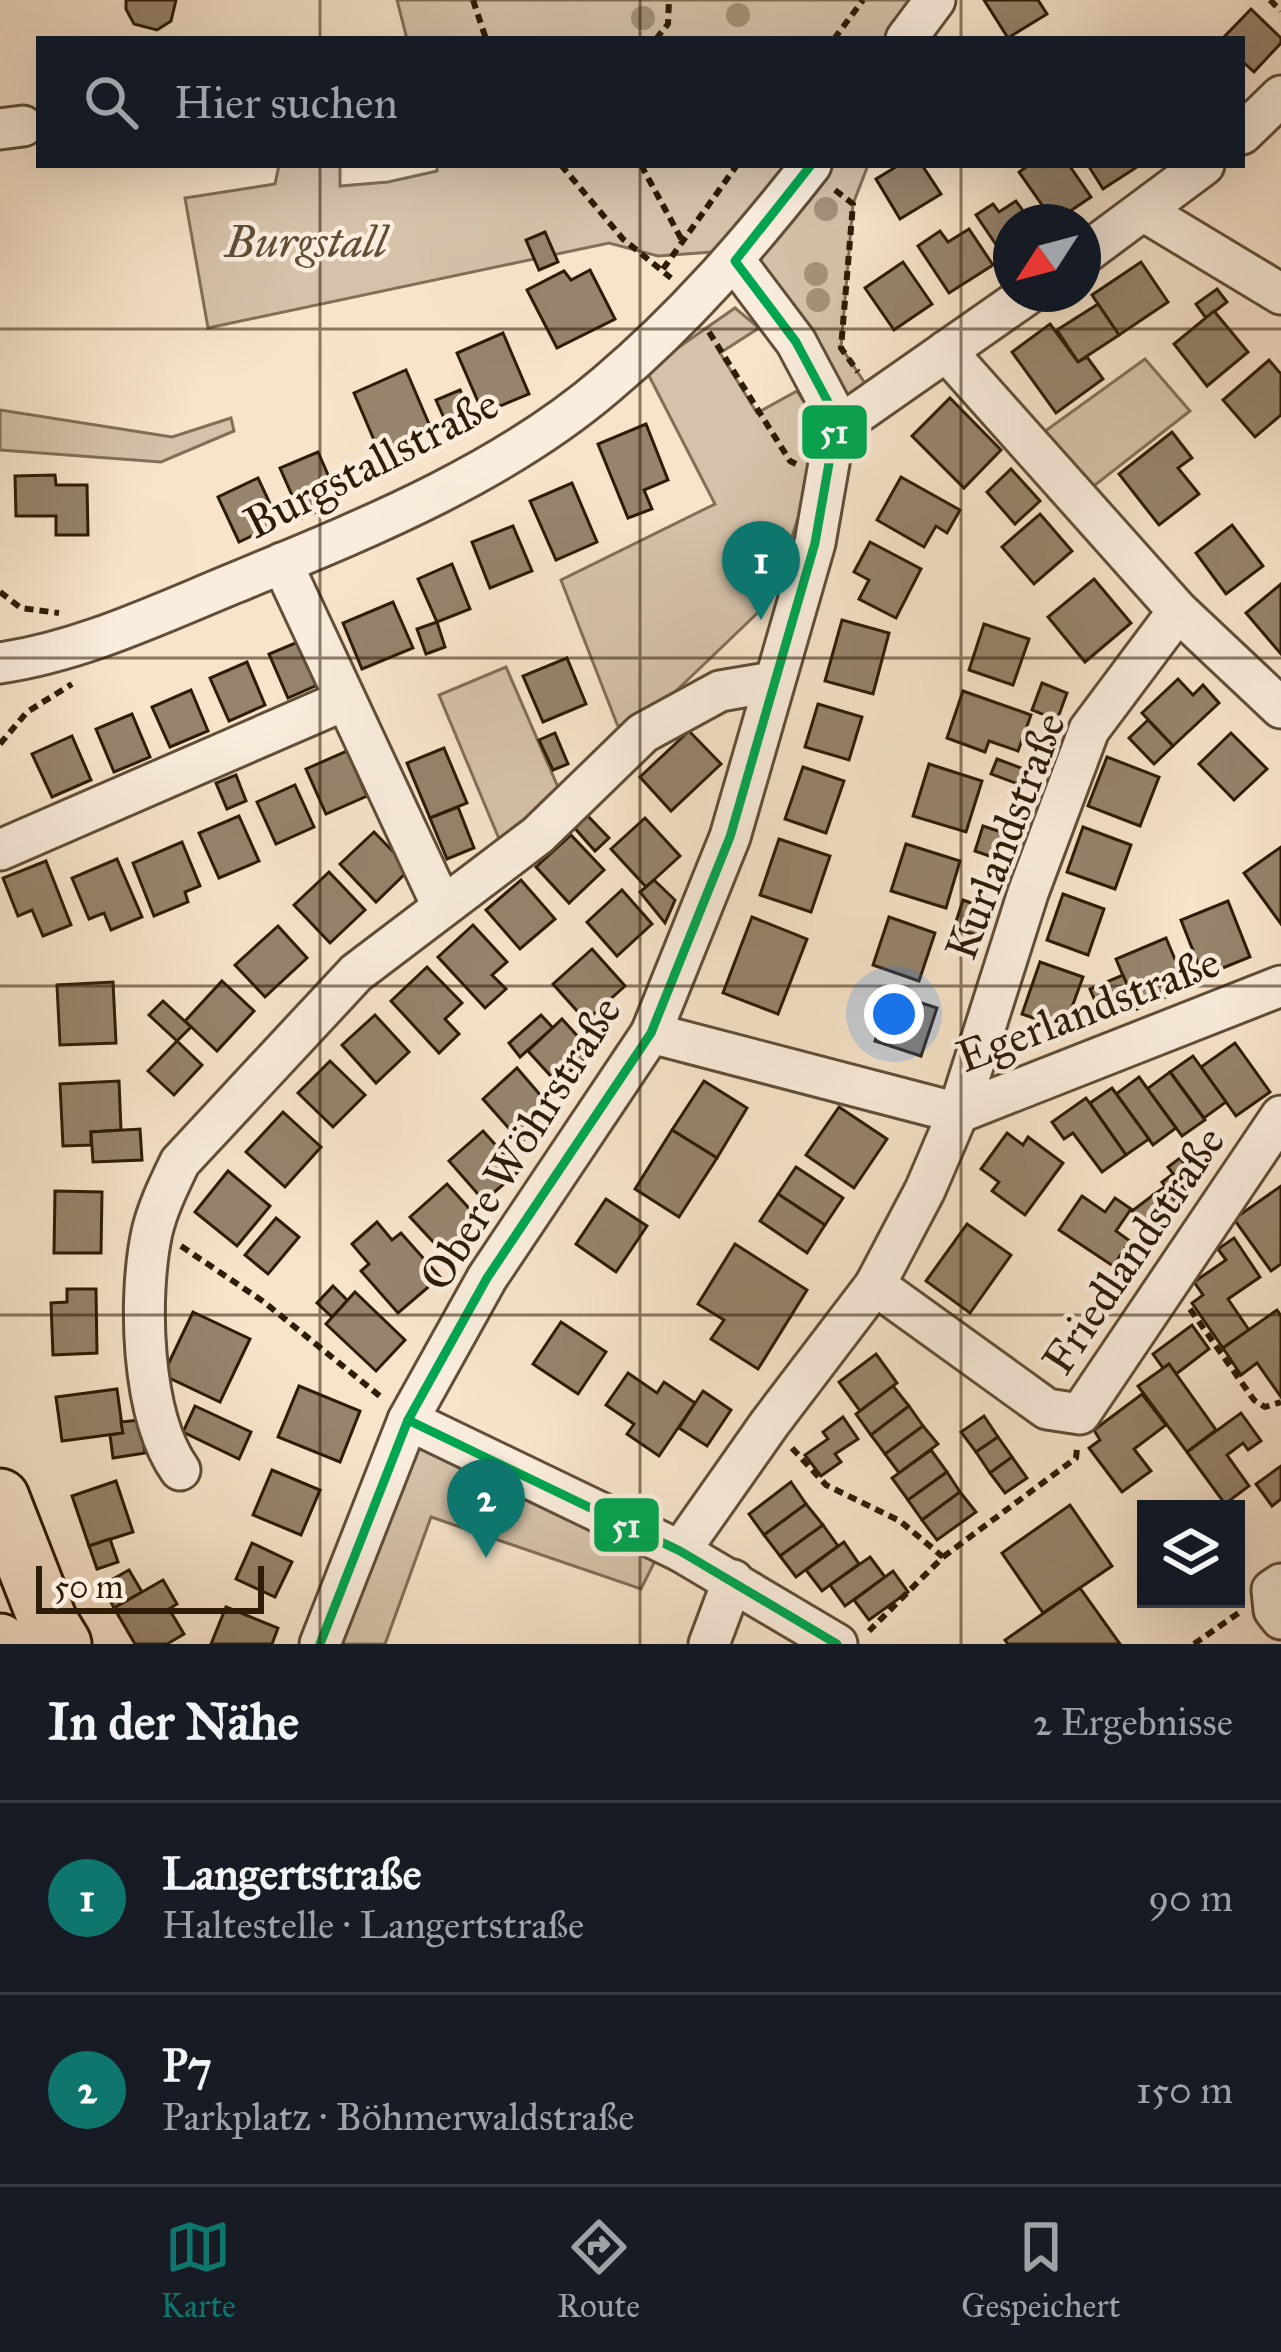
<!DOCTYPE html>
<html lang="de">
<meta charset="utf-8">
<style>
body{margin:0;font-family:"IM FELL Great Primer",serif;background:#242831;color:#f1f3f6}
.controls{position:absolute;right:36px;bottom:36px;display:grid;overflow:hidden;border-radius:0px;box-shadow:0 12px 48px #0002}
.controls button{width:108px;height:108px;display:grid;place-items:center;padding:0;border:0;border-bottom:3px solid #363941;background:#171b24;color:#f1f3f6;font:60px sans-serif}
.compass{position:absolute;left:993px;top:204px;width:108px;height:108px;border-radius:50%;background:#171b24;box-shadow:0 12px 48px #0002;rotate:234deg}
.scale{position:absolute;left:36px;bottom:30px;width:228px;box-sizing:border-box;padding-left:12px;border:6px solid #2d1c07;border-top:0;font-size:33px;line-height:42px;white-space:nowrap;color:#2d1c07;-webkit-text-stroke:9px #faeddd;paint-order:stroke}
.you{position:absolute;left:894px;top:1014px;width:42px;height:42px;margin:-30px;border:9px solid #fff;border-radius:50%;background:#1a73e8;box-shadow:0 0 0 18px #1a73e833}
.badge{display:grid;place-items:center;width:78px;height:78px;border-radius:50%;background:#0f766e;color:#fff;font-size:39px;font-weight:700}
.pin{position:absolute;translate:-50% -99px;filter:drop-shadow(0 3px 6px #0008)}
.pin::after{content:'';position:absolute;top:63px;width:42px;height:36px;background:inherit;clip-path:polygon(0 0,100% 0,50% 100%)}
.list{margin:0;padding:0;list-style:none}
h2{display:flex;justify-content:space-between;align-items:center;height:156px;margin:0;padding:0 48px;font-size:51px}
h2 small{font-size:39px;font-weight:400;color:#9ea1a6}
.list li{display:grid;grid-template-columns:78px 1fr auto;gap:36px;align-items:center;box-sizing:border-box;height:192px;padding:0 48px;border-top:3px solid #363941}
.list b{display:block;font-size:45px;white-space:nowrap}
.list p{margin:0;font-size:39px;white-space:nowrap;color:#9ea1a6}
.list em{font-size:39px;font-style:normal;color:#9ea1a6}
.icon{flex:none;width:66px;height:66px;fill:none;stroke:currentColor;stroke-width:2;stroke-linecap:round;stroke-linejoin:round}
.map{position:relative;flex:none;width:1281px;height:1644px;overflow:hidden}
.search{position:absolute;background:#171b24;box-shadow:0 12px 48px #0002;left:36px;right:36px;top:36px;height:132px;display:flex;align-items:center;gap:30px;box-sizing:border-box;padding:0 42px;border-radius:0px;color:#9ea1a6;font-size:45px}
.sheet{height:540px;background:#171b24}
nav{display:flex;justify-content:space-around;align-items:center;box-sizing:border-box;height:168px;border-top:3px solid #363941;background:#171b24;font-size:33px;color:#9ea1a6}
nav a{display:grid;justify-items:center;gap:6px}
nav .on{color:#0f766e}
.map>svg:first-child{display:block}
.green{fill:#d5c2aa;stroke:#816f58;stroke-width:3}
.building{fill:#96846d;stroke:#2d1c07;stroke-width:3}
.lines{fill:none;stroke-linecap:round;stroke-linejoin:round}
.minor-casing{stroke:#604e38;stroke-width:45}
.highway-casing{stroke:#2d1c07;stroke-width:63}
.path{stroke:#2d1c07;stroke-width:6;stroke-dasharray:9 6;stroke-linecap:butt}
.minor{stroke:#faeddd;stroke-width:39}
.highway{stroke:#f7e4cb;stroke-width:57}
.bus-1-casing{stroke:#faeddd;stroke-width:18}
.bus-1{stroke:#00a651;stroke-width:9}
.tree{fill:#a3927a}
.grid{fill:none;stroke:#2d1c07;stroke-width:3;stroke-opacity:0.55}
.labels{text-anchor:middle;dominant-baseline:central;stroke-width:9;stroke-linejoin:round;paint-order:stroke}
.park-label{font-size:45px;font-style:italic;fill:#5f4e38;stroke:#faeddd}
.street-label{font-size:45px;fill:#2d1c07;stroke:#faeddd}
.line-badge{stroke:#faeddd;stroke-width:4.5}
.badge-label{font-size:33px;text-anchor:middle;font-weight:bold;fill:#fff}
</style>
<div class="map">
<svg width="1281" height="1644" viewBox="0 0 1281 1644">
<rect width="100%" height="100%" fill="#f7e4cb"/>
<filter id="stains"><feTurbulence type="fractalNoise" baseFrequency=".00167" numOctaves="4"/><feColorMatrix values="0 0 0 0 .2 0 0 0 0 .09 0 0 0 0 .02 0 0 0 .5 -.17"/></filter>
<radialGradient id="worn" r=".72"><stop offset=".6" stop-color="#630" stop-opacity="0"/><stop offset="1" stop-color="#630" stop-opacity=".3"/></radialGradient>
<g class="green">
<polygon points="397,0 918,0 890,39 407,39"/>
<polygon points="279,165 340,165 340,186 388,182 437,171 437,165 795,165 726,251 658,256 609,243 208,328 185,198 275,184"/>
<polygon points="820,165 868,165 853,204 841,347 872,394 840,419 744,261"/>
<polygon points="735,308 759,328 720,353 757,413 797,391 816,420 804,500 771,600 627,738 617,724 561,580 715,504 646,370"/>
<polygon points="1145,359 1190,411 1086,492 1037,437"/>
<polygon points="0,410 172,437 231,418 234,431 161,462 0,450"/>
<polygon points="506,667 564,801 502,846 439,695"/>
<polygon points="408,1420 664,1543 641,1589 431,1517 385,1644 320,1644"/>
</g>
<g class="building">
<polygon points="176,0 171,21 157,30 134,24 126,9 126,0"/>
<polygon points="984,0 1038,0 1047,14 1008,38"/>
<polygon points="1251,9 1281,38 1281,43 1254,72 1242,61 1242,39 1222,39"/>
<polygon points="899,165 922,165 941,194 900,219 876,179"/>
<polygon points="1029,165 1069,165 1091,197 1054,222 1019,172"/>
<polygon points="1088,165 1140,165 1103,189"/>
<polygon points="1016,201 1031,222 1011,222 1011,250 1003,255 976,215 993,204 999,212"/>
<polygon points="969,229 993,265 949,293 918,246 940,231 948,242"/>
<polygon points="545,232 558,262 539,270 526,240"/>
<polygon points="903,262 932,304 894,330 865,288"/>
<polygon points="1141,262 1168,302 1119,335 1092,295"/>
<polygon points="590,270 615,319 557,348 527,290 564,271 571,280"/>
<polygon points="1217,289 1227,302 1206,318 1196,304"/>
<polygon points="1098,304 1119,335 1078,362 1057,330"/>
<polygon points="1214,311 1248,352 1207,386 1174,344"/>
<polygon points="1050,324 1078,362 1087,357 1103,379 1056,413 1012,352"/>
<polygon points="503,333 529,394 483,413 457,353"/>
<polygon points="1269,360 1281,374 1281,415 1255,437 1223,400"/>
<polygon points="406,370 432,431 380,454 354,393"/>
<polygon points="460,390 472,416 448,427 436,400"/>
<polygon points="950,398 1001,450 964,488 912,436"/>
<polygon points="646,424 668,480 644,490 652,509 628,518 598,444"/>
<polygon points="1172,432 1192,458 1178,468 1199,494 1159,525 1119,474"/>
<polygon points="318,452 340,502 302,518 280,468"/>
<polygon points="1011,469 1040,501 1015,524 987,492"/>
<polygon points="55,475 56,485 87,485 88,535 56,535 56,516 16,516 15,476"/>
<polygon points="901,477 960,510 947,533 936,526 924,547 877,520"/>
<polygon points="258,478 279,523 239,542 218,497"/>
<polygon points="572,483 597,542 556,560 530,501"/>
<polygon points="1040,514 1072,551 1034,584 1002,547"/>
<polygon points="1232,525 1263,566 1226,594 1196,553"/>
<polygon points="513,526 532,571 490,588 472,542"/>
<polygon points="870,542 921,569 896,618 859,599 869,580 854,572"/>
<polygon points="452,564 470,609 437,622 418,579"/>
<polygon points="1094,579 1131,623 1085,662 1048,617"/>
<polygon points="1281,584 1281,654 1246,613"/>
<polygon points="393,602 413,648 362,669 343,623"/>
<polygon points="842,620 889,633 873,694 825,681"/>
<polygon points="437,622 445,647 426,654 417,629"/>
<polygon points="984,624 1029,639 1013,685 969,670"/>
<polygon points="305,639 324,682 288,698 269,654"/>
<polygon points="567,658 586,704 543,722 523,676"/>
<polygon points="247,662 265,705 229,721 210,678"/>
<polygon points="1178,679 1193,695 1203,685 1219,703 1173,746 1142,713"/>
<polygon points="1042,683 1067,693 1057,720 1032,710"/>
<polygon points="191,690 208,731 170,747 152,707"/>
<polygon points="963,691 1031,715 1018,751 989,741 985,752 947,738"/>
<polygon points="818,704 862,717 849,760 805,747"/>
<polygon points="132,714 150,757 114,772 96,729"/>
<polygon points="1148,720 1173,746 1154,764 1129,738"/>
<polygon points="689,731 721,764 671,811 640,777"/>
<polygon points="555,733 568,764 553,770 539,740"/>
<polygon points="1231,733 1267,769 1234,800 1199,764"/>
<polygon points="72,736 91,780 52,797 32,754"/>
<polygon points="444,748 467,803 430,818 407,763"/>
<polygon points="347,751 367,796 326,814 306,769"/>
<polygon points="1107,757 1159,777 1140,826 1088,806"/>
<polygon points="997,759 1024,769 1018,784 991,774"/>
<polygon points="929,764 982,781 966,832 913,816"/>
<polygon points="803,767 844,781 826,833 785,819"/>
<polygon points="236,775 246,801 227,809 216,783"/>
<polygon points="295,785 314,827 276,844 257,802"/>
<polygon points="458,807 474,848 447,859 430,818"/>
<polygon points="585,813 609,838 595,851 572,825"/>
<polygon points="239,816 259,861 219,878 199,833"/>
<polygon points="645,818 680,856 646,887 611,849"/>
<polygon points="983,826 1010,835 1001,860 975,851"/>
<polygon points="1083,827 1131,845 1115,889 1067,872"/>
<polygon points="374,832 410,869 376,902 340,864"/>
<polygon points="571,835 604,870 569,903 536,867"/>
<polygon points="779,839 830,856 811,912 760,895"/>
<polygon points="182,842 200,886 185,892 188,902 154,916 133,863"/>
<polygon points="906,844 960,861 946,908 891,891"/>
<polygon points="1281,847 1281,924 1244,873"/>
<polygon points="117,859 142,917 111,930 104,913 89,919 72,878"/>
<polygon points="46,861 71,925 43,936 32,910 18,916 3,878"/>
<polygon points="329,872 365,910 330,943 294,905"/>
<polygon points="521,880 555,919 520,949 486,910"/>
<polygon points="654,880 675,900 665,923 640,892"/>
<polygon points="622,890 652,924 617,956 587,922"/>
<polygon points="1063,894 1104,909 1088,955 1047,940"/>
<polygon points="963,900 988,909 979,936 954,928"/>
<polygon points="1228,901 1250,957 1203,976 1181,920"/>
<polygon points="752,917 807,939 778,1014 723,993"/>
<polygon points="889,917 935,933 919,981 873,965"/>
<polygon points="473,925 507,962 492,975 506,989 485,1008 438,957"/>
<polygon points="278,926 307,958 265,997 235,965"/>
<polygon points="1166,938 1187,988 1137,1009 1116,959"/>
<polygon points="592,949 625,986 586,1021 553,984"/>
<polygon points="1040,962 1083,977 1064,1029 1022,1014"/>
<polygon points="427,967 462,1003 445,1019 459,1034 439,1053 391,1001"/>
<polygon points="1123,975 1134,1001 1101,1015 1090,989"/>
<polygon points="222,981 254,1011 217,1051 185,1021"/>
<polygon points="113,982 116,1043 60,1045 57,985"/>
<polygon points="891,993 937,1008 921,1056 875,1041"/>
<polygon points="163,1001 191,1027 177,1041 149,1015"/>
<polygon points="375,1015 409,1052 376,1083 342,1045"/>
<polygon points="541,1015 553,1028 520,1057 509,1043"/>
<polygon points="562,1019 592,1052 557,1083 528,1051"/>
<polygon points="177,1041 202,1065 174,1095 148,1071"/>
<polygon points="1235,1043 1270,1092 1236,1116 1201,1067"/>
<polygon points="1193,1056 1226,1102 1204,1118 1170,1072"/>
<polygon points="330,1061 365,1095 333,1127 298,1093"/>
<polygon points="517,1068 555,1112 521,1142 483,1099"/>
<polygon points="1170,1072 1205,1120 1182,1136 1147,1089"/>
<polygon points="1139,1077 1176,1128 1153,1145 1116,1094"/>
<polygon points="119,1081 121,1130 91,1132 91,1145 63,1146 60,1084"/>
<polygon points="704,1081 747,1108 717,1158 672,1130"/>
<polygon points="1112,1088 1149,1139 1126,1155 1090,1103"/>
<polygon points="1086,1098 1126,1155 1102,1172 1073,1133 1064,1139 1052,1122"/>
<polygon points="839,1107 887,1139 854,1188 806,1155"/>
<polygon points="283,1112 321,1147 285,1187 246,1152"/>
<polygon points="140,1129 142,1160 93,1162 91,1132"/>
<polygon points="672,1130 717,1158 679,1217 635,1189"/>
<polygon points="483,1131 519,1171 484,1201 449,1161"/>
<polygon points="1007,1133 1023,1145 1028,1137 1063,1163 1025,1215 992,1191 999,1182 981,1169"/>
<polygon points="1180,1158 1198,1183 1187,1192 1168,1167"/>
<polygon points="796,1167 843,1198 825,1225 778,1194"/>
<polygon points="228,1171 270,1206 237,1246 195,1212"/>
<polygon points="1173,1174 1190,1196 1179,1205 1162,1182"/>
<polygon points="447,1184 486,1227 450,1260 410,1217"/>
<polygon points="1281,1186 1281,1264 1271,1271 1234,1219"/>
<polygon points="1165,1187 1181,1208 1169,1217 1153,1195"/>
<polygon points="55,1191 102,1192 101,1253 54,1253"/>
<polygon points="778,1194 825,1225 807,1253 760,1221"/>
<polygon points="1153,1195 1169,1217 1153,1228 1132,1211"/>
<polygon points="1082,1196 1105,1212 1115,1198 1131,1209 1116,1231 1130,1241 1113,1266 1059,1230"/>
<polygon points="606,1199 647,1226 616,1272 576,1244"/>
<polygon points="276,1218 299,1237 268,1274 245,1255"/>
<polygon points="377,1222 392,1240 401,1233 440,1277 398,1313 361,1271 369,1264 352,1244"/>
<polygon points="967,1224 1011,1255 970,1313 926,1281"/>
<polygon points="1234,1238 1260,1277 1228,1299 1249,1330 1223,1348 1192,1303 1203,1295 1194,1282 1226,1260 1218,1249"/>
<polygon points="735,1244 807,1290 758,1369 711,1339 724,1320 698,1304"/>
<polygon points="333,1286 348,1301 332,1317 317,1303"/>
<polygon points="67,1289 96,1289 97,1353 53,1355 51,1303 67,1302"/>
<polygon points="355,1292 405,1340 376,1371 326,1324"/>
<polygon points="1277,1310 1281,1316 1281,1397 1257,1363 1241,1375 1223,1348"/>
<polygon points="193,1312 250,1339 220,1402 163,1375"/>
<polygon points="561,1322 606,1352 578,1394 533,1364"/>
<polygon points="1192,1325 1209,1349 1176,1374 1169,1364 1163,1368 1153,1354"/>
<polygon points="876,1354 897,1383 860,1411 839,1382"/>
<polygon points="1169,1364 1216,1430 1187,1452 1138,1386"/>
<polygon points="628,1373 657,1393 664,1382 695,1403 659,1456 627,1434 634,1424 606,1405"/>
<polygon points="299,1386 360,1411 340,1462 278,1437"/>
<polygon points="893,1386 909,1406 871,1435 856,1414"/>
<polygon points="117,1389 123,1433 62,1441 56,1397"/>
<polygon points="703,1391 731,1410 707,1446 679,1428"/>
<polygon points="1142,1394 1166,1425 1134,1449 1151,1471 1122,1492 1089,1448 1100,1440 1094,1430"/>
<polygon points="195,1406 251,1432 239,1459 183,1432"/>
<polygon points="909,1406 923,1426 885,1454 871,1435"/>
<polygon points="1241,1413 1261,1441 1248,1450 1243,1443 1227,1455 1249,1486 1225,1504 1187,1452"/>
<polygon points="984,1416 998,1437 976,1452 961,1432"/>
<polygon points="843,1417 858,1439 835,1454 841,1462 821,1476 805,1455 828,1439 823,1432"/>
<polygon points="140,1420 145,1453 113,1458 110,1435 123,1433 121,1422"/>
<polygon points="923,1426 938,1444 899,1473 885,1454"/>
<polygon points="998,1437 1012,1457 990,1473 976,1452"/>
<polygon points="931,1450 947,1472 908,1500 892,1478"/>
<polygon points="1012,1457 1027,1478 1005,1493 990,1473"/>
<polygon points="1281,1466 1281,1499 1272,1506 1256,1484"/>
<polygon points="272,1470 320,1490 301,1535 253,1515"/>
<polygon points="947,1472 960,1492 922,1520 908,1500"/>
<polygon points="116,1481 133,1532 89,1546 72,1496"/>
<polygon points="791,1482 806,1504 764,1535 749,1514"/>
<polygon points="960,1492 976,1512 937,1540 922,1520"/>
<polygon points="806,1504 823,1525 780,1556 764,1535"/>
<polygon points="1070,1505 1112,1566 1043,1613 1002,1553"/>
<polygon points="823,1525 838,1546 796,1577 780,1556"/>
<polygon points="110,1539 118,1562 97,1569 89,1546"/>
<polygon points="844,1542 859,1564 822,1591 806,1570"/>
<polygon points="252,1543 292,1562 275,1597 236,1579"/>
<polygon points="870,1557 885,1577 845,1606 830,1585"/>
<polygon points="129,1570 142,1592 114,1608 102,1585"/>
<polygon points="893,1571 908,1592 869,1620 854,1600"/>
<polygon points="163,1580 177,1604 169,1609 184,1634 167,1644 135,1644 114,1608"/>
<polygon points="1080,1588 1120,1644 1008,1644 1005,1640"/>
<polygon points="226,1607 278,1628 272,1644 211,1644"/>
</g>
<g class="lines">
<defs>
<g id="minor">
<polyline points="906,39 935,0"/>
<polyline points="0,129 23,126"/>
<polyline points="1242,134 1281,96"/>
<polyline points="1145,212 1281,294"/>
<polyline points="1083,255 1204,165"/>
<polyline points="946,351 1178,611 1281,708"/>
<polyline points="835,429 1028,294"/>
<polyline points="282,563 442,906"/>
<path d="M0 663C81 651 157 615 232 584 360 531 500 476 607 384 684 319 749 244 811 165"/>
<polyline points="0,850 345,700"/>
<polyline points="651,1033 958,1113 1281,986"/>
<polyline points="875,1285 1047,1409 1080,1414 1281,1116"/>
<polyline points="408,1420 680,1551 837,1644"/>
<path d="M180 1470C141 1415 138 1297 152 1232 158 1207 169 1185 180 1162L356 973 538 835 643 733 720 691 773 682"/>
<polyline points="680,1551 770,1423 875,1285 925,1190 958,1113 1028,893 1089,730 1178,611"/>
<polyline points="1281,1584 1272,1590 1274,1610 1281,1619"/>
<polyline points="320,1644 408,1420 487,1278 651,1033 730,837 815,543 835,429 829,404 796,342 735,261"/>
<polyline points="709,1644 733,1580"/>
</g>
<g id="highway">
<polyline points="0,1498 48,1621 62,1644"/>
<polyline points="0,1643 0,1644"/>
</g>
</defs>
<use href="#minor" class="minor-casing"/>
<use href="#highway" class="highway-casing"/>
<g class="path">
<polyline points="473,0 486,39"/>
<polyline points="1270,0 1281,11"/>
<polyline points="656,39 668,24 669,0"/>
<polyline points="834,39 863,0"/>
<polyline points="561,165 623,239 671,278"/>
<polyline points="641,165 683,242"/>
<polyline points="835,190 853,204 841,348 858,372"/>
<polyline points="663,269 737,165"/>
<polyline points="709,332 790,461 798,465"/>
<polyline points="0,592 21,608 59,613"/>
<polyline points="0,744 27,712 72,684"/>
<polyline points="181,1246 264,1302 381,1397"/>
<polyline points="1190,1309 1254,1400 1265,1407 1281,1402"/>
<polyline points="792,1448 826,1485 900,1521 943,1557 869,1631"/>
<polyline points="943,1557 1076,1458 1077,1448"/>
<polyline points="1194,1644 1240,1612"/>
</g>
<use href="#minor" class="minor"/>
<use href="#highway" class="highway"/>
<defs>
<g id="bus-1">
<polyline points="408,1420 680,1551 837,1644"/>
<polyline points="320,1644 408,1420 487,1278 651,1033 730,837 815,543 835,429 829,404 796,342 735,261 811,165"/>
</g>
</defs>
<use href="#bus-1" class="bus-1-casing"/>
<use href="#bus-1" class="bus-1"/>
</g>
<g class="tree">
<circle cx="738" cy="15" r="12"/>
<circle cx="643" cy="18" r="12"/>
<circle cx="826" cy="209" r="12"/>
<circle cx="816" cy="274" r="12"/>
<circle cx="818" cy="300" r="12"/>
</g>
<path class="grid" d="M320 0V39M640 0V39M961 0V39M320 165V1644M640 165V1644M961 165V1644M0 329H1281M0 658H1281M0 986H1281M0 1315H1281"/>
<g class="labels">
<g class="park-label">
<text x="306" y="241">Burgstall</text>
</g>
<g class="street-label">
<text transform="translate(371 463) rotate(-27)">Burgstallstraße</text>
<text transform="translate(1005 836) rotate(-69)">Kurlandstraße</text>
<text transform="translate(1088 1009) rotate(-21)">Egerlandstraße</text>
<text transform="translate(520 1143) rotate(-58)">Obere Wöhrstraße</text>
<text transform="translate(1133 1250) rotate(-56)">Friedlandstraße</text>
</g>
</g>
<g class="line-badge">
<rect x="800" y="403" width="69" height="58" rx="12" fill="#00a651"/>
<rect x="592" y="1496" width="69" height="58" rx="12" fill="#00a651"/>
</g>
<g class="badge-label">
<text x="834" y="443">51</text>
<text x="626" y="1537">51</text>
</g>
<rect width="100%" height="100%" filter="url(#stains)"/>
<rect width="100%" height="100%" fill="url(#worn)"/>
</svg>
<div class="controls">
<button><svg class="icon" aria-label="layers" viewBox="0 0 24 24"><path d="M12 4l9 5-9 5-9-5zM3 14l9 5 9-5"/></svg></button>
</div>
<svg class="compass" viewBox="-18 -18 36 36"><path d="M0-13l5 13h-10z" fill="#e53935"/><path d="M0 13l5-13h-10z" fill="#9ea1a6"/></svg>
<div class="scale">50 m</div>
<div class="you"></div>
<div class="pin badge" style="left:761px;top:620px">1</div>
<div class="pin badge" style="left:486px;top:1558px">2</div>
<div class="search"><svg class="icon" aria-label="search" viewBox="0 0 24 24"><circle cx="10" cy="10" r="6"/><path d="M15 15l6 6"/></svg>Hier suchen</div>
</div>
<section class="sheet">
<h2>In der Nähe<small>2 Ergebnisse</small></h2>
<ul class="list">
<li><span class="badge">1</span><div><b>Langertstraße</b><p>Haltestelle · Langertstraße</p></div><em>90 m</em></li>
<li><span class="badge">2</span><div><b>P7</b><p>Parkplatz · Böhmerwaldstraße</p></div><em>150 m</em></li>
</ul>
</section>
<nav>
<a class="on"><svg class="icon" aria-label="map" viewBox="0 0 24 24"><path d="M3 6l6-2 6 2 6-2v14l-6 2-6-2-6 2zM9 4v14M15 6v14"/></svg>Karte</a>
<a><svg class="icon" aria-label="directions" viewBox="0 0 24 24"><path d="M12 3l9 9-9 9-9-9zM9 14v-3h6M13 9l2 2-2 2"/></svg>Route</a>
<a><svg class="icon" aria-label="saved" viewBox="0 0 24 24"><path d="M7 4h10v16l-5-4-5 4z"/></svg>Gespeichert</a>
</nav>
